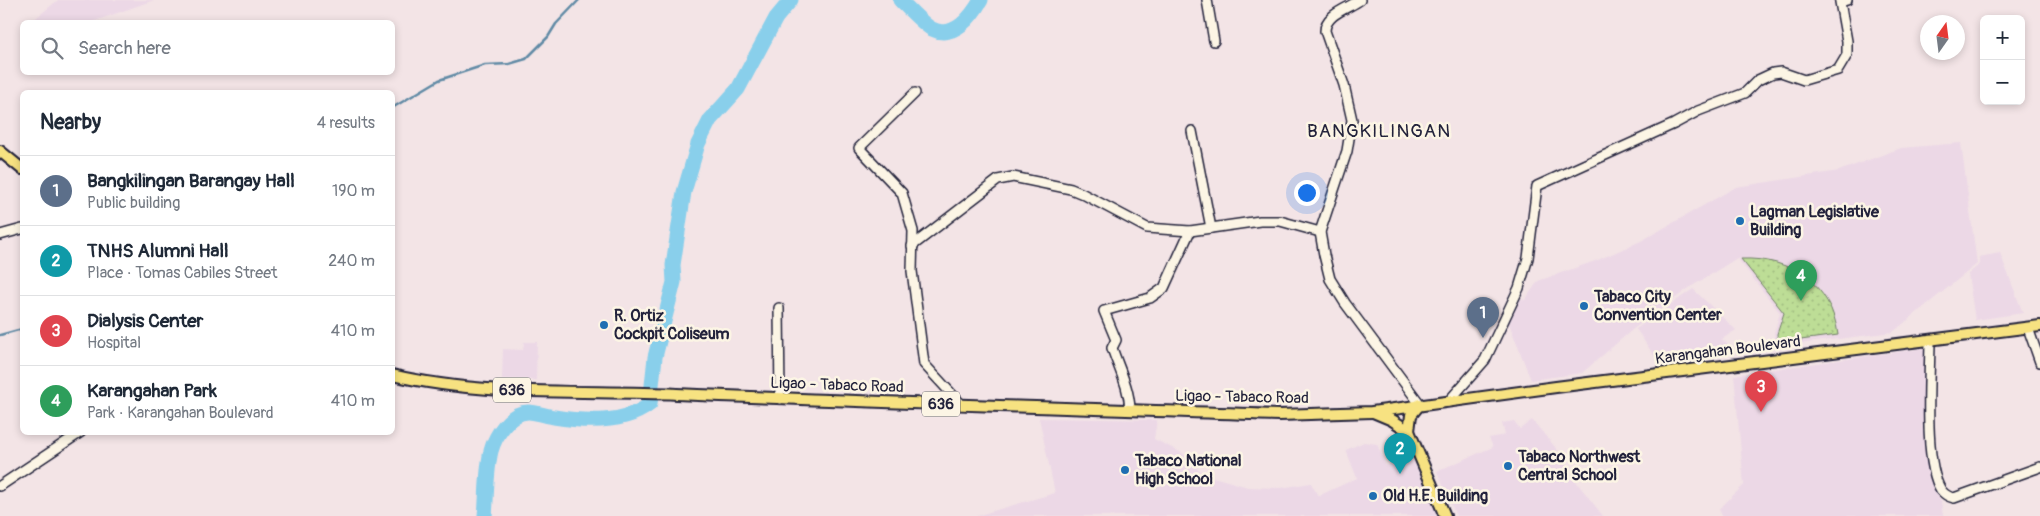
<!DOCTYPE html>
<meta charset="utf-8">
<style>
body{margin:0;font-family:Pangolin,sans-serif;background:#f2f2f3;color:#1f2937}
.controls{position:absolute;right:15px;top:15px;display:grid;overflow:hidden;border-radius:8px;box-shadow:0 2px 8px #0003}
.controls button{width:45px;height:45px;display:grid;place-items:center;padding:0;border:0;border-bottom:1px solid #e0e1e3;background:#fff;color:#1f2937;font:25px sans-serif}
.compass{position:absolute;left:1920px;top:15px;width:45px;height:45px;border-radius:50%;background:#fff;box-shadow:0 2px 8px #0003;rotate:14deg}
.you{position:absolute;left:1306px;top:192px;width:18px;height:18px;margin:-12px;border:4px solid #fff;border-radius:50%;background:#1a73e8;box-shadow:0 0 0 8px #1a73e833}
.badge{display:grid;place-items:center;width:32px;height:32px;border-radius:50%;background:#1a73e8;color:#fff;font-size:16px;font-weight:700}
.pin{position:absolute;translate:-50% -41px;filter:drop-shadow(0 1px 2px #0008)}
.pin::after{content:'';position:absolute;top:26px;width:18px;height:15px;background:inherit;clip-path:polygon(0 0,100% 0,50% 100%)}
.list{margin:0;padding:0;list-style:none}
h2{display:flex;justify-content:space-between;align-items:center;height:65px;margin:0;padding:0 20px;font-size:21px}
h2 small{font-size:16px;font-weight:400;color:#747a83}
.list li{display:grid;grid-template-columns:32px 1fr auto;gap:15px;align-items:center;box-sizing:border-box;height:70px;padding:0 20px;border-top:1px solid #e0e1e3}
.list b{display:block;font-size:19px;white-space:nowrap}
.list p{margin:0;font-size:16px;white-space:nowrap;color:#747a83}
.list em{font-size:16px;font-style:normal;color:#747a83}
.icon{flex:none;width:28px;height:28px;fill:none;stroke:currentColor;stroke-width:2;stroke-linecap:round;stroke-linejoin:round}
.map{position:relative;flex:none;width:2040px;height:516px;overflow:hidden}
.search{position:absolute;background:#fff;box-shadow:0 2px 8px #0003;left:20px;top:20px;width:375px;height:55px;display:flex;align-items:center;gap:12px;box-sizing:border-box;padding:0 18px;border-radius:8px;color:#747a83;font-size:19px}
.panel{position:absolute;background:#fff;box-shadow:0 2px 8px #0003;left:20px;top:90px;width:375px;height:345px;border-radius:8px}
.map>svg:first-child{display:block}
.built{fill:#ecd8e6}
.park{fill:url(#park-dots);stroke:#708068}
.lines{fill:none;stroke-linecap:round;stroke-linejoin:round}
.stream{stroke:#608aa5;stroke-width:2.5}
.river{stroke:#89cfeb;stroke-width:15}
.minor-casing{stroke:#22223b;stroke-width:12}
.major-casing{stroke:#22223b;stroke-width:14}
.minor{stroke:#fcf5e5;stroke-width:9}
.major{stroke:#f7e281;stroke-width:10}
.poi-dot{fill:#1f6fb2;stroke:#fcf5e5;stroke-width:2}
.labels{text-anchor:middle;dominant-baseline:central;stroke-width:5;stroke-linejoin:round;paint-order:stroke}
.shield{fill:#fcf5e5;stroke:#63616e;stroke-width:1}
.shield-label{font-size:15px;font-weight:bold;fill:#22223b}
.poi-label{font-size:16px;font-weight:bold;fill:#22223b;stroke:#fcf5e5;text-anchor:start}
.street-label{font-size:16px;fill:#22223b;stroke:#fcf5e5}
.quarter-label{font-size:19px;letter-spacing:1px;fill:#22223b;stroke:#fcf5e5}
</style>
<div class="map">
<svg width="2040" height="516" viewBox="0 0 2040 516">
<defs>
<pattern id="park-dots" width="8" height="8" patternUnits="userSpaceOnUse" patternTransform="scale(1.25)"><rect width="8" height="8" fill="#bddd96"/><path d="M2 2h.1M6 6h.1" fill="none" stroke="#a2bd82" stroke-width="1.8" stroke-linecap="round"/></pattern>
</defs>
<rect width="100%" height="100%" fill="#f3e4e6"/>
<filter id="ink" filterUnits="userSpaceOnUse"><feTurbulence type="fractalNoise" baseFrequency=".02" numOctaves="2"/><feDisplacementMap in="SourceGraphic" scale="10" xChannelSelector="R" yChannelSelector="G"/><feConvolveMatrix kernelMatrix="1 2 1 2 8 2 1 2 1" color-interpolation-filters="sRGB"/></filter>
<g filter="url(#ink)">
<g class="built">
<polygon points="58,0 154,0 92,22 31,22"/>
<polygon points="1961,143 1977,264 1893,332 1775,347 1774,333 1780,313 1737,258 1689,288 1632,330 1582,373 1531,380 1508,321 1518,298 1525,300 1538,281 1598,260 1641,241 1736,187 1839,171 1901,148"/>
<polygon points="2000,253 2023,313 1975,320 1968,274 1980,264 1979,257"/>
<polygon points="1693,289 1736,330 1722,339 1735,352 1682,361 1679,352 1655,357 1636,329"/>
<polygon points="524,342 537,342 536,380 502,379 503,349 523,350"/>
<polygon points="1924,348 1925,438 1935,490 1941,501 1943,516 1722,516 1719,509 1744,485 1734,375"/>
<polygon points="1039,418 1157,420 1154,439 1182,453 1203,474 1248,487 1281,488 1311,483 1318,496 1357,478 1346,450 1364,442 1377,444 1386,466 1411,455 1438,516 976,516 1055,493"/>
<polygon points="1532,420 1555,447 1578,484 1603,516 1456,516 1437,471 1493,447 1489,438 1505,435 1502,423 1514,421 1520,429"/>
</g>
<path class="park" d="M1741 259C1790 257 1832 284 1838 335L1778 343 1777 334 1784 313Z"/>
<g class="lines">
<g class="stream">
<polyline points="392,108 439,80 485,65 509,64 526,59 548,37 556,24 579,0"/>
<polyline points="0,335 22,329"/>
</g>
<g class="river">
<path d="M900 0C907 7 924 25 932 29 954 40 972 16 981 0"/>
<path d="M485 516C487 495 486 472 491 451 495 436 510 412 528 412 537 412 546 416 554 417 585 422 625 424 650 404L655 357 674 282 673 265 684 192 698 144 710 120 738 89 776 18 791 0"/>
</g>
<defs>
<g id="minor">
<polyline points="1207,0 1214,41"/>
<path d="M1360 0C1349 8 1325 14 1325 31L1344 85 1352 120 1347 151 1320 232 1324 255 1330 279 1345 303 1420 404"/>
<polyline points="915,93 859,148 902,193 913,231 912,271 924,364 961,404"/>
<polyline points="1192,131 1211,228"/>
<polyline points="0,235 22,229"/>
<polyline points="912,246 998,180 1013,177 1071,189 1083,194 1147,228 1190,231 1260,221 1280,221 1320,232"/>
<polyline points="779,308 780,399"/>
<polyline points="2028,328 2040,362"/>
<path d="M1930 340C1930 375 1923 462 1941 490 1944 494 1949 497 1954 498L2040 467"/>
<polyline points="1448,402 1485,360 1519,288 1528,258 1537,186 1674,124 1698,111 1745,93 1758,80 1773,73 1781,72 1804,80 1838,70 1847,55 1847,41 1840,2 1847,0"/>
<path d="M1130 409C1129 387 1119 369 1112 348L1116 340 1104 311 1150 298 1164 288 1190 231"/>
<polyline points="0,486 81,432"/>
</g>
<g id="major">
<polyline points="0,151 22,169"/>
<path d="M392 375C485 397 582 390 677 394 877 403 1078 408 1279 415L1372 412 1556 387 2040 326"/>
<polyline points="1373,412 1392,420 1409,431 1445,516"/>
<polyline points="1409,431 1411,415 1420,404"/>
</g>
</defs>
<use href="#minor" class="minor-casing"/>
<use href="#major" class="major-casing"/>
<use href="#minor" class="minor"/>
<use href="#major" class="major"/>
</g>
</g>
<g class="poi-dot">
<circle cx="1740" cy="221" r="5"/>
<circle cx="1584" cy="306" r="5"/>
<circle cx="604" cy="325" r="5"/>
<circle cx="1508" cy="466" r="5"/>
<circle cx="1125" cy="470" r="5"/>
<circle cx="1373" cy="496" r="5"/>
</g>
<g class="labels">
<g class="shield">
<rect x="493" y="377.5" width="38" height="25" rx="4"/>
<rect x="922" y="391.5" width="38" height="25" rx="4"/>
</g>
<g class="shield-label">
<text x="512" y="390">636</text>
<text x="941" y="404">636</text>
</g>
<g class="poi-label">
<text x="1750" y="212">Lagman Legislative<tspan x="1750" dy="18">Building</tspan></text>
<text x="1594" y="297">Tabaco City<tspan x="1594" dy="18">Convention Center</tspan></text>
<text x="614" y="316">R. Ortiz<tspan x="614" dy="18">Cockpit Coliseum</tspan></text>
<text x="1518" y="457">Tabaco Northwest<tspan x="1518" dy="18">Central School</tspan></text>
<text x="1135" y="461">Tabaco National<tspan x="1135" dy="18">High School</tspan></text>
<text x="1383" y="496">Old H.E. Building</text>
</g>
<g class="street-label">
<text transform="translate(1728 350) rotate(-7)">Karangahan Boulevard</text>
<text transform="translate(837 385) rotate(2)">Ligao - Tabaco Road</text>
<text transform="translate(1242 397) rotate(1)">Ligao - Tabaco Road</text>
</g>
<g class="quarter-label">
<text x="1379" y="131">BANGKILINGAN</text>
</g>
</g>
</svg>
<div class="controls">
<button>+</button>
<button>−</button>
</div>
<svg class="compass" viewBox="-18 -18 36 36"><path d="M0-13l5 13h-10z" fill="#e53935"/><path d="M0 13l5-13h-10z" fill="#747a83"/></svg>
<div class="you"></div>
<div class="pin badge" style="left:1483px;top:338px;background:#5c6f8a">1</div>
<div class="pin badge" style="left:1400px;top:474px;background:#0f9aa8">2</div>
<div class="pin badge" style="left:1761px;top:412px;background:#e0444e">3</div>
<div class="pin badge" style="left:1801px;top:301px;background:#2e9e5b">4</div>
<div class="search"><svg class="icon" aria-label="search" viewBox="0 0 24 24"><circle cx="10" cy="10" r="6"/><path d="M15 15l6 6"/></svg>Search here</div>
<section class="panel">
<h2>Nearby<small>4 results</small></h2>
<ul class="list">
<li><span class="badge" style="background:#5c6f8a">1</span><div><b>Bangkilingan Barangay Hall</b><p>Public building</p></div><em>190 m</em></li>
<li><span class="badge" style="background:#0f9aa8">2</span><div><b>TNHS Alumni Hall</b><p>Place · Tomas Cabiles Street</p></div><em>240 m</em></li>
<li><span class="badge" style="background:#e0444e">3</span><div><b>Dialysis Center</b><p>Hospital</p></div><em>410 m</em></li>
<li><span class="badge" style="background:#2e9e5b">4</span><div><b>Karangahan Park</b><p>Park · Karangahan Boulevard</p></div><em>410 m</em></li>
</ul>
</section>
</div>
